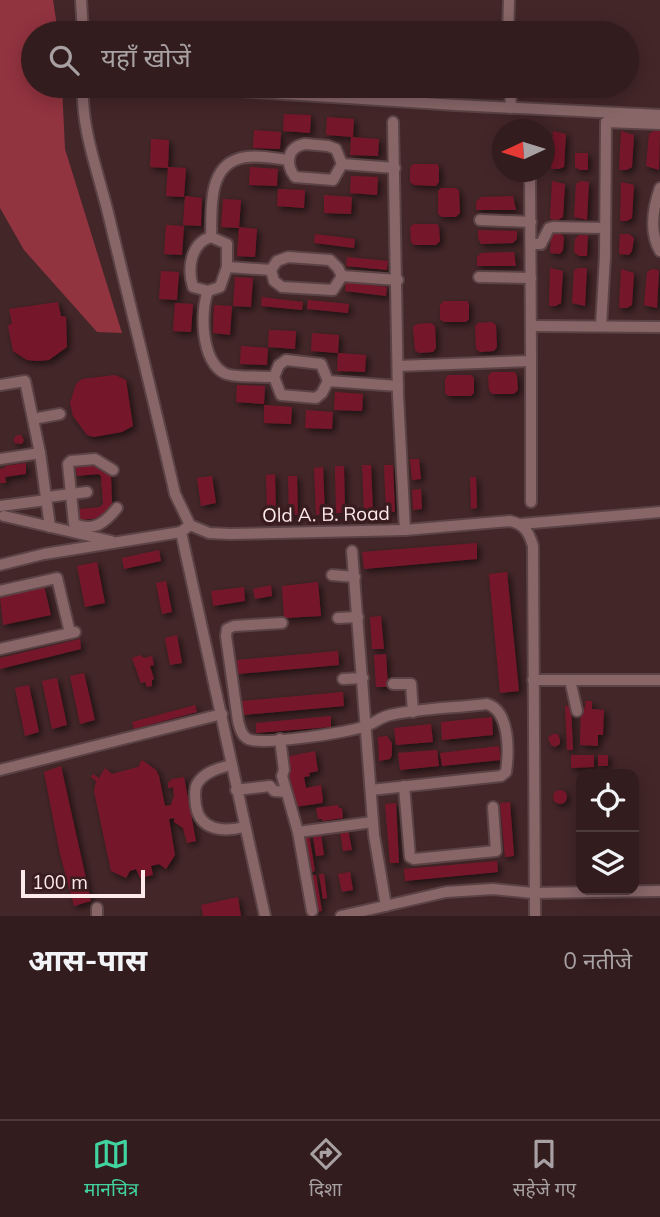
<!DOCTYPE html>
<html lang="hi">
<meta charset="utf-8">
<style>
body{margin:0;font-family:Mulish,"Noto Sans Devanagari",sans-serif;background:#3d292b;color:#f1f3f6}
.controls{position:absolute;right:21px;bottom:21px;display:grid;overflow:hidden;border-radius:14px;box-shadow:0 4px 18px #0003}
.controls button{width:63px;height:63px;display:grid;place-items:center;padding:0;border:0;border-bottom:2px solid #4d3a3c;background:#321c1e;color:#f1f3f6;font:35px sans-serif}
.compass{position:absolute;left:492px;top:119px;width:63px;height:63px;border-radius:50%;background:#321c1e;box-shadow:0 4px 18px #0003;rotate:266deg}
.scale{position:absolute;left:21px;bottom:18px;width:124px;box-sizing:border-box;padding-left:7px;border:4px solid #feeaea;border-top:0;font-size:19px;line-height:24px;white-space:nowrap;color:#feeaea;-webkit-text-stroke:5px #381c1e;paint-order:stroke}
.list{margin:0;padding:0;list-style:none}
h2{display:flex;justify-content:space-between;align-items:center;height:91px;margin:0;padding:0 28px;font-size:30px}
h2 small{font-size:23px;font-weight:400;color:#a8a1a4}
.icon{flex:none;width:38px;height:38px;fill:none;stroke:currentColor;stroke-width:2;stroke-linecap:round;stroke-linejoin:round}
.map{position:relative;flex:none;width:660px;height:916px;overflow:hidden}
.search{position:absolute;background:#321c1e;box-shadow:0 4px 18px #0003;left:21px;right:21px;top:21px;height:77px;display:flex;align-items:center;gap:18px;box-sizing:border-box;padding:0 24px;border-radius:38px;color:#a8a1a4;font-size:26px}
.sheet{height:203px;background:#321c1e}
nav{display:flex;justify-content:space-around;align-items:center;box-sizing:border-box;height:98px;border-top:2px solid #4d3a3c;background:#321c1e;font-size:19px;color:#a8a1a4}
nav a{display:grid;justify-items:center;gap:4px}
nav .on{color:#41d4a1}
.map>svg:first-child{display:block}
.forest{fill:#923340}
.building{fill:#76182a;filter:url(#shadow)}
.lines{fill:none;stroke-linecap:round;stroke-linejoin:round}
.minor-casing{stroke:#5b4345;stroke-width:14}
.minor{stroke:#886668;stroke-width:10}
.labels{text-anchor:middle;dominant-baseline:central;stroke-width:7;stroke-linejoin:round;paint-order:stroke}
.street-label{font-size:19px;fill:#feeaea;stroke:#381c1e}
</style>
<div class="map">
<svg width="660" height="916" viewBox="0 0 660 916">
<defs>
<filter id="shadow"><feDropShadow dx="3" dy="3" stdDeviation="3.5" flood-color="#0009"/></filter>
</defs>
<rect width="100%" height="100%" fill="#432628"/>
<polygon class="forest" points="0,0 53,0 58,33 33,33 33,86 62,86 65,149 122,333 97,332 24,250 0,208"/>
<g class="building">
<polygon points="284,114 311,115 310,133 283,131"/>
<polygon points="327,117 354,119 353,137 326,135"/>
<polygon points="254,130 281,132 280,149 253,148"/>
<polygon points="553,131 566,134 564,167 559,169 551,169"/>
<polygon points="621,131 634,135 632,167 627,170 619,170"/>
<polygon points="654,131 660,131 659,170 646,166 649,134"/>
<polygon points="351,137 379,139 378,156 350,155"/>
<polygon points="151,139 169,140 168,168 150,167"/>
<polygon points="575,153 588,153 588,170 580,170 575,167"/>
<polygon points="413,164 437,164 439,167 439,182 436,186 414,185 410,182 410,168"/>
<polygon points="168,167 186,168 184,197 166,196"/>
<polygon points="250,167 278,169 277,186 249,185"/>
<polygon points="351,176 378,177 377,195 350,193"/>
<polygon points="552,181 565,184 563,217 558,220 550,219"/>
<polygon points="581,181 589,182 587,220 574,217 576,184"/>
<polygon points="621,182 634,185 632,218 627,221 620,221"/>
<polygon points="441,188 456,188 459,191 460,213 456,217 442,217 438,214 438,191"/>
<polygon points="278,189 305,190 304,208 277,206"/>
<polygon points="324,195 352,197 351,214 324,213"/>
<polygon points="185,196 202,198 201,226 183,225"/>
<polygon points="513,196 516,210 476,210 476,202 481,197"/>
<polygon points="223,199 241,200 239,228 221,227"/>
<polygon points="414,224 437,224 439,227 440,241 436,245 414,245 411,242 410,227"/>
<polygon points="166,225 184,226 182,255 164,254"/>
<polygon points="239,227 257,229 255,257 237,256"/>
<polygon points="478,230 517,231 517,239 513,243 481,244 478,238"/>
<polygon points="551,232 560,233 564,237 563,250 560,254 550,253"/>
<polygon points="315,234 355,239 354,248 314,243"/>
<polygon points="620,234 629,234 634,238 632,251 629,255 619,254"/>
<polygon points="579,235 588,235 587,256 579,256 574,252 575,239"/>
<polygon points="514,252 516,266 477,266 477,257 481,253"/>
<polygon points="347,257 388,261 387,270 346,266"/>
<polygon points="550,268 563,271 561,303 556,306 549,306"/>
<polygon points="579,268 587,268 585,306 572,303 574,270"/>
<polygon points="621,269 634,273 632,305 627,308 619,308"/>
<polygon points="652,269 659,270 657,308 644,305 647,272"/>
<polygon points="161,271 179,272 177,300 159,299"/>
<polygon points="235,277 253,278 251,307 233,306"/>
<polygon points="346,282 387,287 386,296 345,291"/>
<polygon points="262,297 303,302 302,310 261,306"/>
<polygon points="308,300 349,304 348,313 307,309"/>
<polygon points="444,301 467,301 469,304 469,319 466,322 444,322 440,319 440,305"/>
<polygon points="58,302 61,316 66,317 67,347 49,360 37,361 27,360 13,351 8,326 12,323 9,309"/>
<polygon points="175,303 193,304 191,332 173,331"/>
<polygon points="214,305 232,306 230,335 213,333"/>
<polygon points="492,322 496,325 497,347 494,351 480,352 476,349 475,326 478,323"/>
<polygon points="431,323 435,326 436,348 433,352 419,353 415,350 413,327 417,324"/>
<polygon points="269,330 296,331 295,349 268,347"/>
<polygon points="312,333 339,335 338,353 311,351"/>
<polygon points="241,346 268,348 267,365 240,364"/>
<polygon points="338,353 366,355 365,372 337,371"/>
<polygon points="492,372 515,372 517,376 518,390 514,394 492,394 489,390 488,376"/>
<polygon points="115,375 126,380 133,426 122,432 94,437 87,435 73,416 70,403 76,384 82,379"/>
<polygon points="448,375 471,375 474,378 474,393 471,396 448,396 445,393 445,379"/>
<polygon points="237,385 265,386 264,404 236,402"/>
<polygon points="335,392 363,394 362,411 334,410"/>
<polygon points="264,405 292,407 291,424 264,423"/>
<polygon points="306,410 333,412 332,429 305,428"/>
<polygon points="17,435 21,435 24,440 22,444 14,443 14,438"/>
<polygon points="410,459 419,459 421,479 412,480"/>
<polygon points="26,463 26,474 5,477 6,483 0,483 0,469 5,468 5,466"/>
<polygon points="97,464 111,475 112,504 100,518 80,520 79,509 100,507 103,504 101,476 98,474 77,476 75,465"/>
<polygon points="362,465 371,465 373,512 364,513"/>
<polygon points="384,465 393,465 395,512 386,512"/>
<polygon points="335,466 344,466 345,513 336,513"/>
<polygon points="323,467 325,515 316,515 314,468"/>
<polygon points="275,474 276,513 267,514 266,475"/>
<polygon points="212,476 216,503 201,506 197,478"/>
<polygon points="288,476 297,476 298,515 289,515"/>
<polygon points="470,477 476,477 477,508 471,509"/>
<polygon points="421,489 422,509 413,510 412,490"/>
<polygon points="477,543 477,559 364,569 362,552"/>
<polygon points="159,550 161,561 124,569 122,558"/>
<polygon points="97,562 105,603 85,607 77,566"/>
<polygon points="507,572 519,691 500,693 489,574"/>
<polygon points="166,581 172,612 162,614 156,583"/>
<polygon points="318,582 321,616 284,618 282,586"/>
<polygon points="271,585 272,596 255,599 253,589"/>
<polygon points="44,586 51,615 3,625 0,596"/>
<polygon points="244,587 245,601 213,606 211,591"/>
<polygon points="381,616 384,649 372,649 370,617"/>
<polygon points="177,635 182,663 170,665 165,638"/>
<polygon points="80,639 81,649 0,669 0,658"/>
<polygon points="338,651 339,665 238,674 237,660"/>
<polygon points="386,654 388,687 376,687 374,655"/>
<polygon points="140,655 144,658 152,656 154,665 150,666 154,679 152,680 152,686 147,687 145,682 141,683 132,658"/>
<polygon points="84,673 95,720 80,724 70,676"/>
<polygon points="57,678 67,725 52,729 42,681"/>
<polygon points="29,685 39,732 25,736 15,688"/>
<polygon points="343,692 344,706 243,715 242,701"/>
<polygon points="586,701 592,701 592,709 604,710 603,735 598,735 598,746 580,745 581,708 585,708"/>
<polygon points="195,705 197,712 134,729 132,722"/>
<polygon points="565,706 571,706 573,750 567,750"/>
<polygon points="331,716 331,727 256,733 256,723"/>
<polygon points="492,717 493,735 442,740 441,722"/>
<polygon points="431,724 433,742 396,745 394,728"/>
<polygon points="552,734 558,734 560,740 560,744 555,747 551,745 548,738"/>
<polygon points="387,736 392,743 392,755 390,759 379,761 378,737"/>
<polygon points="499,746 501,760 442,766 440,753"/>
<polygon points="437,750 439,766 400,770 398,753"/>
<polygon points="315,751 318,771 309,773 310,776 304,777 306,788 321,785 323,800 322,803 295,807 286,757"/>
<polygon points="571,755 594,755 594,767 571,768"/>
<rect x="598" y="755" width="10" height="11"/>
<polygon points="142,760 156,770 159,776 165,806 171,805 174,796 173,787 168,788 168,783 172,779 184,777 196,841 187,843 183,828 174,822 174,818 169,819 175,855 166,869 159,864 151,866 153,875 140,878 136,869 130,871 126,878 111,871 94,791 96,781 91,777 93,774 99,778 105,768 112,774 138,767"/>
<polygon points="61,766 91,901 74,906 60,854 44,772"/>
<circle cx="560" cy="797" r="7"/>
<polygon points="510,802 514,856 505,857 500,803"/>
<polygon points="396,803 399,863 390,863 385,804"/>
<polygon points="338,805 339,808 342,808 343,818 322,821 322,819 318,819 316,808"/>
<polygon points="348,829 352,850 343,851 340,831"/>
<polygon points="321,834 324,855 316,856 313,836"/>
<polygon points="309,835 315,871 308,873 302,837"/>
<polygon points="497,861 498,872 405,881 404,869"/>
<polygon points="350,872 353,890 342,892 338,874"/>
<polygon points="319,874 324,874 327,898 323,899"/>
<polygon points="316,875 322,911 315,912 309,876"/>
<polygon points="238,897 241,916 203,916 201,905"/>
</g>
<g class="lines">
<defs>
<g id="minor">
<polyline points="81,0 83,33"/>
<polyline points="508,33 509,0"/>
<path d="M83 86C81 130 99 174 109 217 131 309 154 401 175 494L190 525 209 533 230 534 405 530 510 521C524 524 529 532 533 546L535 916"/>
<polyline points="120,86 153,90 224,90 456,105 660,115"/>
<polyline points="510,86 511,108"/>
<polyline points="393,122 398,395 405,530"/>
<path d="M305 144 328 146 336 149 342 164 333 180 295 177C285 164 287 147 305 144Z"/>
<polyline points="342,164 395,168"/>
<path d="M660 188C653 208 649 232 660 251"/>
<polyline points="480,220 531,222"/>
<path d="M211 237 227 244V267L220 287 208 291 193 287C187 268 191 243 211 237Z"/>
<path d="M211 237C212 212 207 169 238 159 252 154 274 158 288 160"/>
<polyline points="531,244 541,244 549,228 553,227 605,228"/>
<polygon points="288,257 330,260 338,268 342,276 333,290 282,287 274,281 271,270 277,261"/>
<polyline points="227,267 271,270"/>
<polyline points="342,276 398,280"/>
<polyline points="479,277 531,278"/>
<path d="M208 291C200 312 201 360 224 373 233 378 262 376 274 377"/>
<polyline points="532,326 660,327"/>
<polyline points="601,326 605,256 606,122 660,124"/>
<polygon points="286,360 321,364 328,381 322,393 316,398 281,395 274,377 279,365"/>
<polyline points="531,361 531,502"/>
<polyline points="398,366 531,361 530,172"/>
<polyline points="328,381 398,386"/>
<polyline points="0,385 25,381 40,453 50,527"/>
<polyline points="33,419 60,414"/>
<polyline points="0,459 40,453"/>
<path d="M113 470 95 459 71 461 68 464 74 524C94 532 105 523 117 508"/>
<polyline points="47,497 87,492"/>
<polyline points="0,506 47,500"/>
<polyline points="4,516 111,541"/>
<polyline points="521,524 660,512"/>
<polyline points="190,525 181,532 265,916"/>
<polyline points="352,551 374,835 386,906"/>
<polyline points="0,565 44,554 181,532"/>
<polyline points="332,575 355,577"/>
<polyline points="0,591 57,578 70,633"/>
<polyline points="338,618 358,617"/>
<path d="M282 623 234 626 227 629 226 636 238 721C240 728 241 735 248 739 263 746 349 732 366 726 374 723 381 717 390 715 422 708 455 708 487 704 510 711 509 751 506 772L501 776 371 790"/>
<polyline points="0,649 75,632"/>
<polyline points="343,679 363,678"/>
<polyline points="533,680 660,680"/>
<polyline points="570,680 577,711"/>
<polyline points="393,684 411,684 413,712"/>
<polyline points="280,739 284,770 282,776 298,832 312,911"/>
<path d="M231 765C219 768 204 772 197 784 194 790 195 799 196 806 200 831 224 832 244 827"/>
<polyline points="0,770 222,714"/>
<polyline points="404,786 410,857 414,859 496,851 493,807"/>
<polyline points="236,790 270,786 274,791 286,792"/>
<polyline points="298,832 373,822"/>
<polyline points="97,908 97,916"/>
<polyline points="341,916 446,892 493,889 533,893 660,891"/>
</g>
</defs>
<use href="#minor" class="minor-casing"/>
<use href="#minor" class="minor"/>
</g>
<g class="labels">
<g class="street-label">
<text transform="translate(326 514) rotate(-1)">Old A. B. Road</text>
</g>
</g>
</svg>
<div class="controls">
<button><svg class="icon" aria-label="locate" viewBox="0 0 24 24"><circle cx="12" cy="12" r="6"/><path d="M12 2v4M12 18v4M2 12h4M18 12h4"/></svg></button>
<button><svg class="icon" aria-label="layers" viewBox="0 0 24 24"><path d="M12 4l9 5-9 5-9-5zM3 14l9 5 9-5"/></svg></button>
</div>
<svg class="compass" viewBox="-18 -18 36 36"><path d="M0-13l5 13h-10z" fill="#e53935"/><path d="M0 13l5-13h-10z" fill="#a8a1a4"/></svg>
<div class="scale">100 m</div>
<div class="search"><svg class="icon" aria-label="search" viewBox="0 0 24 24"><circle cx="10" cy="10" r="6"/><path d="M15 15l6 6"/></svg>यहाँ खोजें</div>
</div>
<section class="sheet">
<h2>आस-पास<small>0 नतीजे</small></h2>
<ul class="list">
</ul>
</section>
<nav>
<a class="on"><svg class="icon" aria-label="map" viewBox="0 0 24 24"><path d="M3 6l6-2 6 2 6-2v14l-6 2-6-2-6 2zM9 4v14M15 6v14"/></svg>मानचित्र</a>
<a><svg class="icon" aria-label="directions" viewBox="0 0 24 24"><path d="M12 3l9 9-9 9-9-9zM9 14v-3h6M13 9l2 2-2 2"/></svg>दिशा</a>
<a><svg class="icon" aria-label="saved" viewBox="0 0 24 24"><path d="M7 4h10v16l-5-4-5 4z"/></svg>सहेजे गए</a>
</nav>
